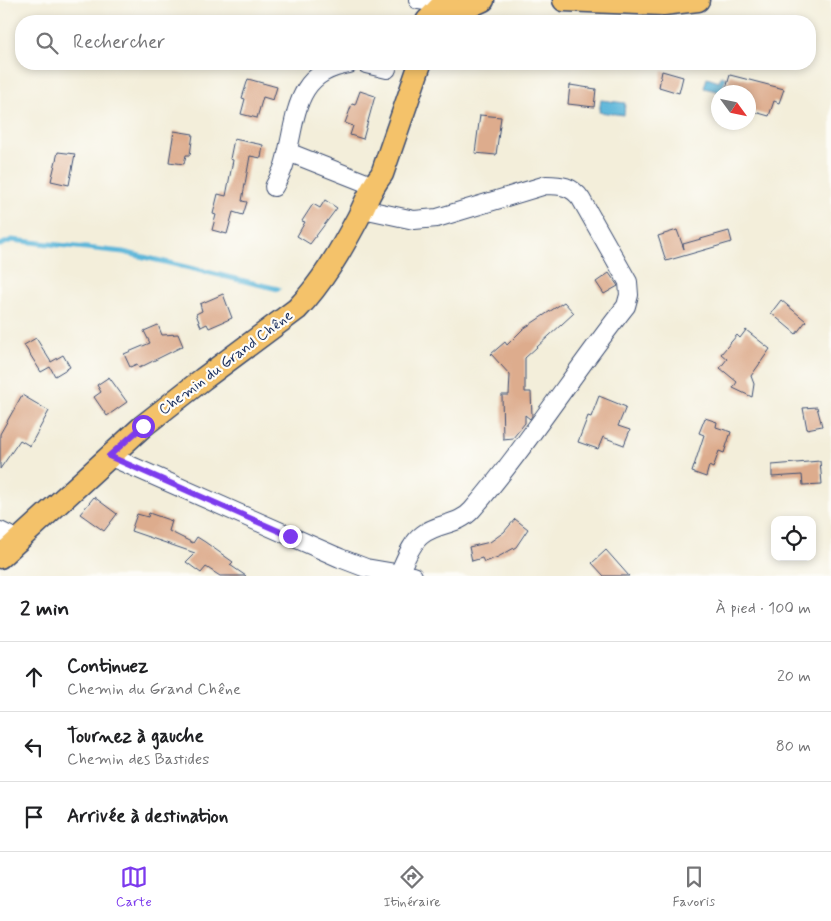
<!DOCTYPE html>
<html lang="fr">
<meta charset="utf-8">
<style>
body{margin:0;font-family:Mynerve,sans-serif;background:#f2f2f2;color:#202124}
.controls{position:absolute;right:15px;bottom:15px;display:grid;overflow:hidden;border-radius:10px;box-shadow:0 2px 8px #0003}
.controls button{width:45px;height:45px;display:grid;place-items:center;padding:0;border:0;border-bottom:1px solid #e0e0e0;background:#fff;color:#202124;font:25px sans-serif}
.compass{position:absolute;left:711px;top:85px;width:45px;height:45px;border-radius:50%;background:#fff;box-shadow:0 2px 8px #0003;rotate:123deg}
.stop{position:absolute;width:15px;height:15px;margin:-11px;border:4px solid #7c3aed;border-radius:50%;background:#fff}
.stop.end{background:#7c3aed;border-color:#fff;box-shadow:0 1px 5px #0008}
.list{margin:0;padding:0;list-style:none}
h2{display:flex;justify-content:space-between;align-items:center;height:65px;margin:0;padding:0 20px;font-size:21px}
h2 small{font-size:16px;font-weight:400;color:#757577}
.list li{display:grid;grid-template-columns:32px 1fr auto;gap:15px;align-items:center;box-sizing:border-box;height:70px;padding:0 20px;border-top:1px solid #e0e0e0}
.list b{display:block;font-size:19px;white-space:nowrap}
.list p{margin:0;font-size:16px;white-space:nowrap;color:#757577}
.list em{font-size:16px;font-style:normal;color:#757577}
.icon{flex:none;width:28px;height:28px;fill:none;stroke:currentColor;stroke-width:2;stroke-linecap:round;stroke-linejoin:round}
.map{position:relative;flex:none;width:831px;height:576px;overflow:hidden}
.search{position:absolute;background:#fff;box-shadow:0 2px 8px #0003;left:15px;right:15px;top:15px;height:55px;display:flex;align-items:center;gap:12px;box-sizing:border-box;padding:0 18px;border-radius:20px;color:#757577;font-size:19px}
.sheet{height:275px;background:#fff}
nav{display:flex;justify-content:space-around;align-items:center;box-sizing:border-box;height:70px;border-top:1px solid #e0e0e0;background:#fff;font-size:14px;color:#757577}
nav a{display:grid;justify-items:center;gap:2px}
nav .on{color:#7c3aed}
.map>svg:first-child{display:block}
.water{fill:#5bb6d9;stroke:#3b729c}
.lines{fill:none;stroke-linecap:round;stroke-linejoin:round}
.stream{stroke:#5bb6d9;stroke-width:5}
.building{fill:#ddac8d}
.minor-casing{stroke:#3b4c71;stroke-width:20}
.major-casing{stroke:#3b4c71;stroke-width:25}
.minor{stroke:#fff;stroke-width:18}
.major{stroke:#f4c26a;stroke-width:22}
.route{stroke:#7c3aed;stroke-width:6}
.labels{text-anchor:middle;dominant-baseline:central;stroke-width:4.5;stroke-linejoin:round;paint-order:stroke}
.street-label{font-size:15px;fill:#1b2f5e;stroke:#fdfcf7}
</style>
<div class="map">
<svg width="831" height="576" viewBox="0 0 831 576">
<rect width="100%" height="100%" fill="#fdfcf7"/>
<filter id="ink" filterUnits="userSpaceOnUse"><feTurbulence type="fractalNoise" baseFrequency=".02" numOctaves="2"/><feDisplacementMap in="SourceGraphic" scale="10" xChannelSelector="R" yChannelSelector="G"/><feConvolveMatrix kernelMatrix="1 2 1 2 8 2 1 2 1" color-interpolation-filters="sRGB"/></filter>
<filter id="wash" filterUnits="userSpaceOnUse"><feTurbulence type="fractalNoise" baseFrequency=".0096" numOctaves="4" result="noise"/><feDisplacementMap in="SourceGraphic" scale="20" xChannelSelector="R" yChannelSelector="G"/><feGaussianBlur stdDeviation="1.12" result="paint"/><feColorMatrix in="noise" values="0 0 0 0 0 0 0 0 0 0 0 0 0 0 0 0 0 1.4 0 .05"/><feComposite in="paint" operator="in"/></filter>
<g filter="url(#wash)">
<rect width="100%" height="100%" fill="#f3eeda"/>
<g class="water">
<polygon points="721,76 726,78 721,92 704,88 707,78 719,82"/>
<polygon points="601,100 625,103 624,115 599,112"/>
</g>
<g class="lines">
<polyline class="stream" points="0,245 12,240 123,252 278,289"/>
</g>
<g id="blocks">
<g class="building">
<polygon points="662,71 683,77 679,93 659,87"/>
<polygon points="730,75 784,89 779,103 774,101 769,116 748,110 748,92 725,92"/>
<polygon points="248,79 277,87 273,100 263,97 257,118 241,114 245,99 242,98"/>
<polygon points="570,85 596,89 594,107 568,104"/>
<polygon points="360,91 375,96 363,139 350,135 353,126 345,123 352,104 355,105"/>
<polygon points="480,115 501,117 496,155 475,153"/>
<polygon points="174,131 193,134 190,155 186,155 184,164 169,162"/>
<polygon points="234,139 263,145 261,158 250,156 242,201 247,202 243,215 233,212 227,234 212,230 216,215 213,214 218,194 226,196 233,160 230,159"/>
<polygon points="58,152 75,154 69,185 51,181"/>
<polygon points="325,200 337,208 310,244 297,236 305,222 302,221 313,204 320,208"/>
<polygon points="677,230 684,249 683,244 729,231 732,242 666,261 658,236"/>
<polygon points="609,273 618,286 604,294 596,282"/>
<polygon points="223,294 232,318 209,328 207,324 201,327 196,314 202,311 200,304"/>
<polygon points="781,300 806,321 796,334 771,313"/>
<polygon points="564,302 574,313 525,358 525,392 531,392 532,416 530,419 525,415 525,423 513,438 503,439 502,395 509,395 510,375 491,354 505,342 507,345 523,329"/>
<polygon points="158,325 162,335 178,334 183,346 139,368 137,364 130,367 124,354 150,343 144,331"/>
<polygon points="746,330 770,349 751,376 754,384 752,397 733,388 737,382 720,368 727,359 721,354 737,335 740,338"/>
<polygon points="36,338 51,362 63,355 70,367 55,376 50,367 41,372 24,345"/>
<polygon points="109,377 127,402 107,416 94,397 101,392 97,385"/>
<polygon points="22,395 49,411 30,446 20,440 0,469 0,434"/>
<polygon points="599,396 626,407 618,426 630,430 624,445 603,437 598,449 578,442 588,416 591,417"/>
<polygon points="817,407 822,426 807,429 803,408"/>
<polygon points="705,418 717,422 716,427 731,432 724,453 719,451 713,468 709,466 706,477 692,472 704,435 699,433"/>
<polygon points="820,461 822,484 803,485 802,475 772,477 772,465"/>
<polygon points="94,497 117,514 104,531 80,514"/>
<polygon points="149,513 172,521 169,531 193,543 197,537 205,542 233,562 230,565 246,576 220,576 206,567 201,573 186,562 195,553 131,531 137,514 148,517"/>
<polygon points="515,519 528,529 516,547 498,557 484,562 482,558 472,561 469,547 490,542 504,532"/>
<polygon points="606,550 629,576 604,576 592,563"/>
</g>
</g>
</g>
<g filter="url(#ink)">
<use href="#blocks" fill-opacity="0" stroke="#3b4c71" stroke-width="1"/>
<g class="lines">
<defs>
<g id="minor">
<polyline points="418,0 452,6"/>
<polyline points="366,64 387,69"/>
<polyline points="288,152 374,186"/>
<path d="M274 187C278 179 283 171 285 162 297 119 293 72 349 64"/>
<path d="M363 209 414 220 437 218 546 185C561 185 572 186 581 199L628 282 629 295 626 306C573 373 528 445 472 510 458 526 438 522 422 535 411 543 405 561 399 573"/>
<polyline points="109,456 340,558 366,568 413,576"/>
<polyline points="0,531 18,540"/>
</g>
<g id="major">
<polyline points="564,0 663,4 698,0"/>
<polyline points="427,21 447,0"/>
<polyline points="446,21 461,10 483,0"/>
<path d="M0 557 143 426 203 379 297 309C322 283 341 250 358 218 366 203 371 187 382 174L420 64"/>
</g>
</defs>
<use href="#minor" class="minor-casing"/>
<use href="#major" class="major-casing"/>
<use href="#minor" class="minor"/>
<use href="#major" class="major"/>
</g>
</g>
<g class="lines" filter="url(#ink)">
<polyline class="route" points="143,426 109,456 290,536"/>
</g>
<g class="labels">
<g class="street-label">
<text transform="translate(226 363) rotate(-37)">Chemin du Grand Chêne</text>
</g>
</g>
</svg>
<div class="controls">
<button><svg class="icon" aria-label="locate" viewBox="0 0 24 24"><circle cx="12" cy="12" r="6"/><path d="M12 2v4M12 18v4M2 12h4M18 12h4"/></svg></button>
</div>
<svg class="compass" viewBox="-18 -18 36 36"><path d="M0-13l5 13h-10z" fill="#e53935"/><path d="M0 13l5-13h-10z" fill="#757577"/></svg>
<div class="stop" style="left:143px;top:426px"></div>
<div class="stop end" style="left:290px;top:536px"></div>
<div class="search"><svg class="icon" aria-label="search" viewBox="0 0 24 24"><circle cx="10" cy="10" r="6"/><path d="M15 15l6 6"/></svg>Rechercher</div>
</div>
<section class="sheet">
<h2>2 min<small>À pied · 100 m</small></h2>
<ul class="list">
<li><svg class="icon" aria-label="ahead" viewBox="0 0 24 24"><path d="M12 20V5M6 11l6-6 6 6"/></svg><div><b>Continuez</b><p>Chemin du Grand Chêne</p></div><em>20 m</em></li>
<li><svg class="icon" aria-label="left" viewBox="0 0 24 24"><path d="M17 20v-9H6M10 6l-5 5 5 5"/></svg><div><b>Tournez à gauche</b><p>Chemin des Bastides</p></div><em>80 m</em></li>
<li><svg class="icon" aria-label="arrive" viewBox="0 0 24 24"><path d="M6 21V4h12l-3 4 3 4H6"/></svg><div><b>Arrivée à destination</b></div></li>
</ul>
</section>
<nav>
<a class="on"><svg class="icon" aria-label="map" viewBox="0 0 24 24"><path d="M3 6l6-2 6 2 6-2v14l-6 2-6-2-6 2zM9 4v14M15 6v14"/></svg>Carte</a>
<a><svg class="icon" aria-label="directions" viewBox="0 0 24 24"><path d="M12 3l9 9-9 9-9-9zM9 14v-3h6M13 9l2 2-2 2"/></svg>Itinéraire</a>
<a><svg class="icon" aria-label="saved" viewBox="0 0 24 24"><path d="M7 4h10v16l-5-4-5 4z"/></svg>Favoris</a>
</nav>
